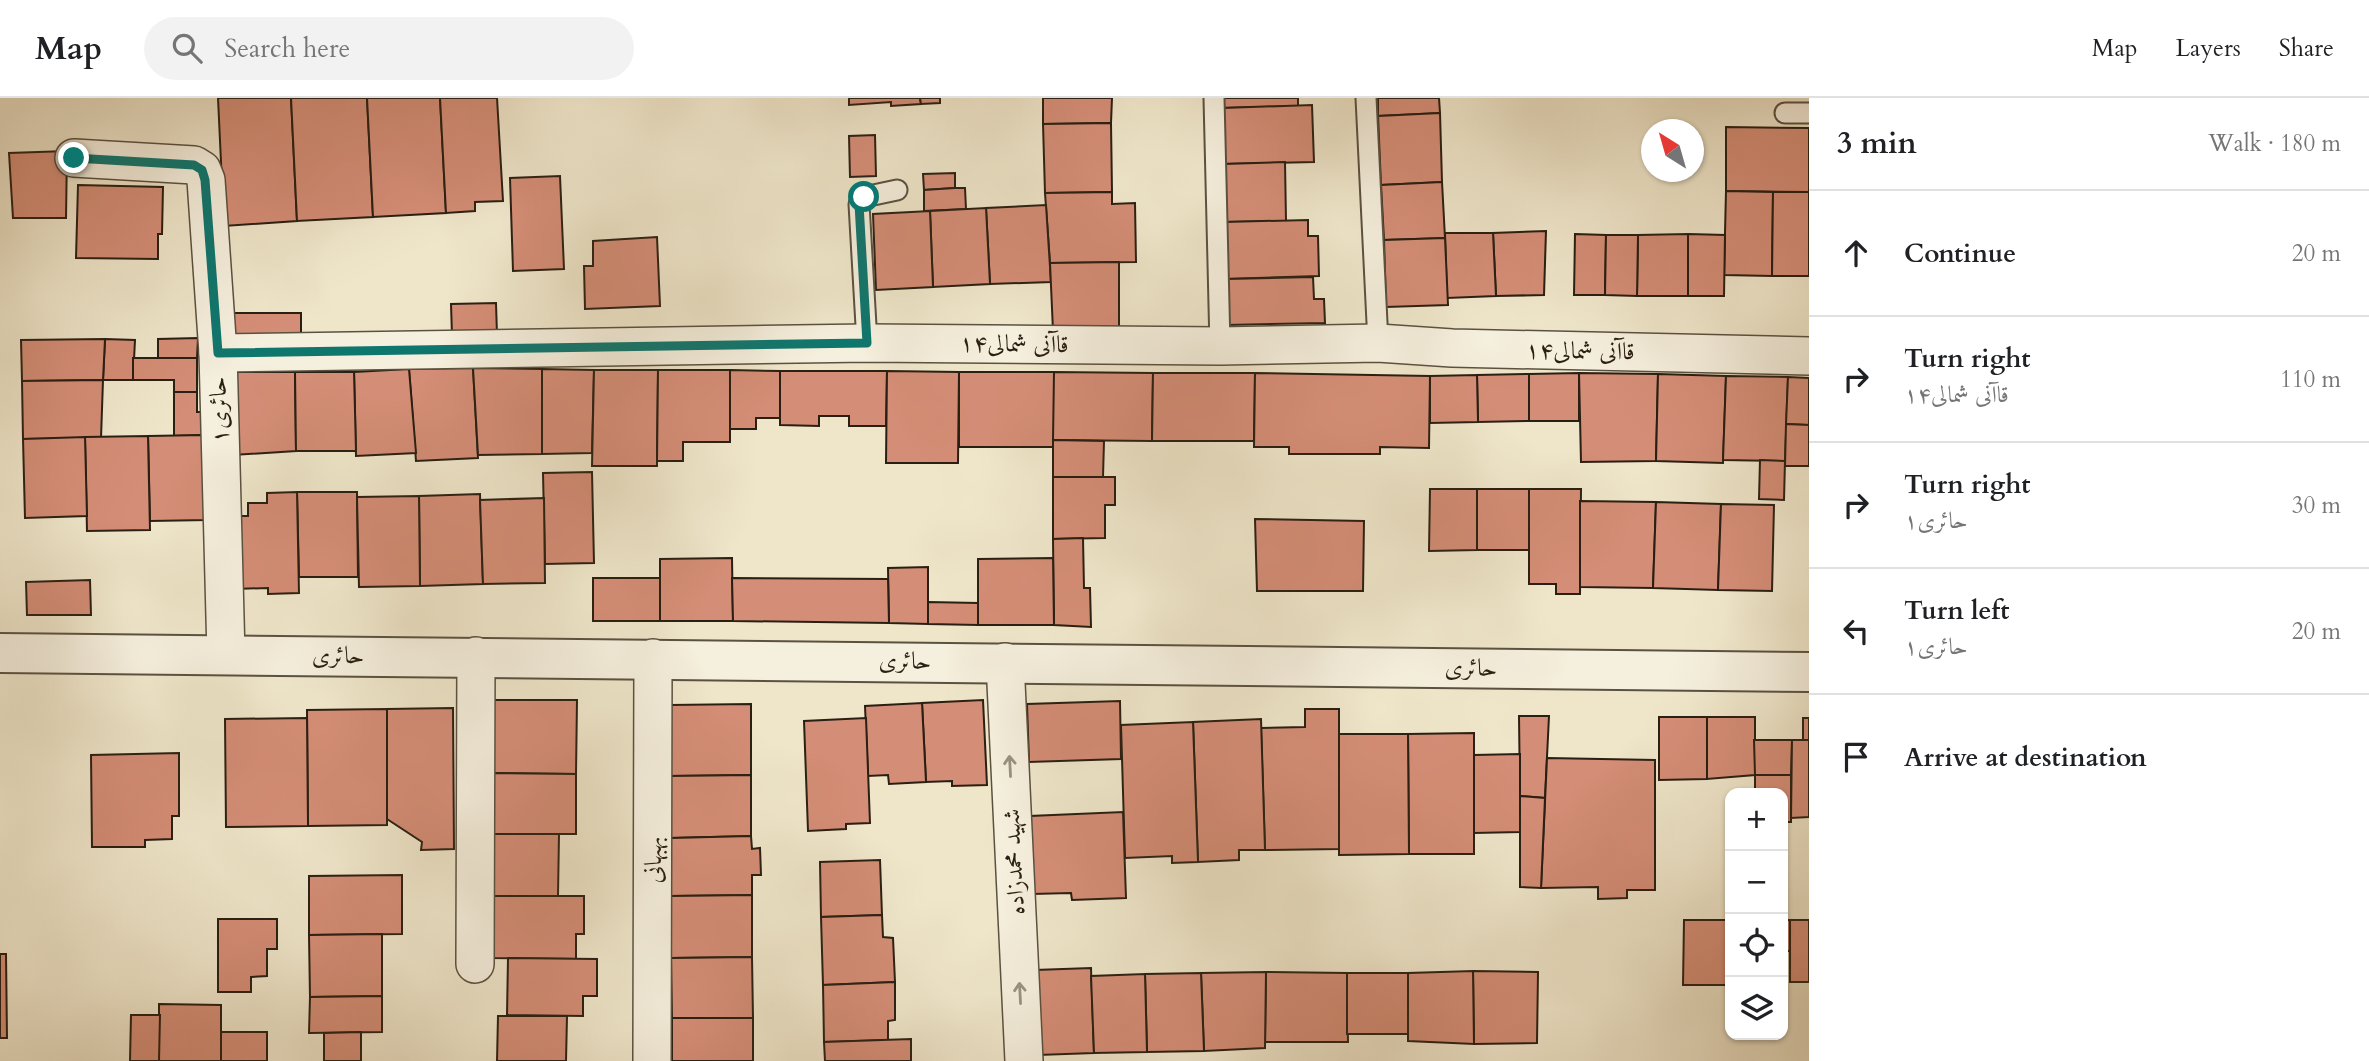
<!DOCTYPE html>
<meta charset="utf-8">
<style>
body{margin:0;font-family:Cardo,Amiri,serif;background:#f2f2f2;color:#202124}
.controls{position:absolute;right:21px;bottom:21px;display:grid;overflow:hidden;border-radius:14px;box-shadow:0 2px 5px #0004}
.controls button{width:63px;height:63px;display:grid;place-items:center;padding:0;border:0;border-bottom:2px solid #e0e0e0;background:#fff;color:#202124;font:35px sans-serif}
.compass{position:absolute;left:1641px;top:21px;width:63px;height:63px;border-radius:50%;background:#fff;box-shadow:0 2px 5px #0004;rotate:323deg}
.stop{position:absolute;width:21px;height:21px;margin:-16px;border:5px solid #0f766e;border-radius:50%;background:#fff}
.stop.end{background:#0f766e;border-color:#fff;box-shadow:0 2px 7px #0008}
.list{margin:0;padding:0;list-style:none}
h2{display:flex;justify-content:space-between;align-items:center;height:91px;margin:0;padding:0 28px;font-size:30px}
h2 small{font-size:23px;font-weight:400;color:#757577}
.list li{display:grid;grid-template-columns:46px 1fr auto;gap:21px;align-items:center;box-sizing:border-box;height:126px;padding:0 28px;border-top:2px solid #e0e0e0}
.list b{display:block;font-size:26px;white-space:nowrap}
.list p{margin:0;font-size:23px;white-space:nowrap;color:#757577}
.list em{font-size:23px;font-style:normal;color:#757577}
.icon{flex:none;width:38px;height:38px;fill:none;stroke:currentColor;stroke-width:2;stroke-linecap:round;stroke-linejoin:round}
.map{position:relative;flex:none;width:1809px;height:963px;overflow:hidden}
header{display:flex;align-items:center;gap:42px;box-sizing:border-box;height:98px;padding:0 35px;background:#fff;border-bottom:2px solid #e0e0e0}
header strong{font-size:33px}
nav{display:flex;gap:38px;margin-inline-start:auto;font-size:24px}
.search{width:490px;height:63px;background:#f2f2f2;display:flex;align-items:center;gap:18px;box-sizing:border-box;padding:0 24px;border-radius:38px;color:#757577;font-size:26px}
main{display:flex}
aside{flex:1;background:#fff}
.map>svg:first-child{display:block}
.building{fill:#d48d76;stroke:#2a1f13;stroke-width:2}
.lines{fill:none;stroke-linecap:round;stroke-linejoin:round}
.service-casing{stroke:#5b5141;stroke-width:23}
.minor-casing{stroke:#5b5141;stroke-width:40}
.tertiary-casing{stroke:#5b5141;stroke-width:42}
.service{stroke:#f5efdd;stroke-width:19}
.minor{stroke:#f5efdd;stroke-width:37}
.tertiary{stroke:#f5efdd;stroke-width:38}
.oneway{stroke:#9a9182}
.route{stroke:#0f766e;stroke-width:9}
.labels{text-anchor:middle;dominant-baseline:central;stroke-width:6;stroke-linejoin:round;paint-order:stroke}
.street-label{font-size:24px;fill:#2a1f13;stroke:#f5efdd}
</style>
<header>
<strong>Map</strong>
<div class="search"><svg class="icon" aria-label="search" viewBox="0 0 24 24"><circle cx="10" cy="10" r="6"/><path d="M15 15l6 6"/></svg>Search here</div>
<nav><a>Map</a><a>Layers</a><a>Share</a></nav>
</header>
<main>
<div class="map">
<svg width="1809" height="963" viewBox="0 0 1809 963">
<rect width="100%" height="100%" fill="#efe6ca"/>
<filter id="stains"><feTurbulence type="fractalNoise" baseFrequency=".00286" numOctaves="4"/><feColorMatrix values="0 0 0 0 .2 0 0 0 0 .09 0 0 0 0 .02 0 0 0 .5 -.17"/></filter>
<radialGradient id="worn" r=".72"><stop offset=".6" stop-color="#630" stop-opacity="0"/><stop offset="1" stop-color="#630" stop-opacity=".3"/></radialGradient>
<g class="building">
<polygon points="218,0 291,0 297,123 224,128"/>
<polygon points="291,0 367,0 373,119 297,123"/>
<polygon points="367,0 440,0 446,115 373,119"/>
<polygon points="440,0 497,0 503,103 475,104 475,113 446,115"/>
<polygon points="849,0 920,0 921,6 891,8 891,4 849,7"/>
<polygon points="920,0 940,0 940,5 921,6"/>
<polygon points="1043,0 1112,0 1111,25 1043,26"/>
<polygon points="1222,0 1298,0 1298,8 1222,10"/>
<polygon points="1378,0 1439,0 1440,15 1378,18"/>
<polygon points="1312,7 1314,64 1223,66 1222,10"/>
<polygon points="1440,15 1442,84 1381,87 1378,18"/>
<polygon points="1111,25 1112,94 1045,95 1043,26"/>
<polygon points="1726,29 1809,30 1809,94 1726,93"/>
<polygon points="875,37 876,78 850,79 849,38"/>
<polygon points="67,53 66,120 13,120 9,55"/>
<polygon points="1285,64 1286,123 1224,124 1223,66"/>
<polygon points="955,75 955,90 924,92 923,76"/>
<polygon points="560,78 564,171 513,173 510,80"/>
<polygon points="1442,84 1445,140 1384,142 1381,87"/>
<polygon points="78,87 163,89 162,136 158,136 158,161 76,160"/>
<polygon points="955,90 965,90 966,111 924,113 924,92"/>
<polygon points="1726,93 1773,94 1772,178 1724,177"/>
<polygon points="1112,94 1112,106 1135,105 1136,164 1050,165 1045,95"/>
<polygon points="1773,94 1809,94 1809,178 1772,178"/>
<polygon points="1046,107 1051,184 990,186 986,110"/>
<polygon points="986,110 990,186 933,189 930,113"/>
<polygon points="930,113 933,189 876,192 873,116"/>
<polygon points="1308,122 1308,138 1318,138 1319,178 1226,181 1224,124"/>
<polygon points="1546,133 1544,197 1496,198 1493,135"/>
<polygon points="1445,135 1493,135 1496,198 1447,200"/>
<polygon points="1575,136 1606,137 1605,197 1574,197"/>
<polygon points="1688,136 1688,198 1637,198 1638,137"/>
<polygon points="1688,136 1725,137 1724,198 1688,198"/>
<polygon points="1606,137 1638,137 1637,198 1605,197"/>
<polygon points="657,139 660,208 585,211 584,168 593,168 593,143"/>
<polygon points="1445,140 1448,207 1386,209 1384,142"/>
<polygon points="1119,164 1119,234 1053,233 1050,165"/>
<polygon points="1313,179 1314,201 1324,201 1325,225 1227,227 1226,181"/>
<polygon points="496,205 497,237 452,238 451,206"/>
<polygon points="230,215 301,215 301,236 229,236"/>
<polygon points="198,240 197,260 158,260 158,241"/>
<polygon points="105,241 135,242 133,282 103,282"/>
<polygon points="105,241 103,282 22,283 21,242"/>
<polygon points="133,260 197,260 197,294 174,294 174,282 133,282"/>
<polygon points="473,270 478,360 416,363 409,271"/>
<polygon points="473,270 542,271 542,356 478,357"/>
<polygon points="409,271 416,355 356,358 354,274"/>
<polygon points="542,271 594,272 592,355 542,356"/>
<polygon points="594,272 658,272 657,368 592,368"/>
<polygon points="658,272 730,272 730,344 683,344 683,363 657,363"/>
<polygon points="730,272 780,273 780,320 756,320 756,331 730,331"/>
<polygon points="780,273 887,273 886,328 849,328 849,318 819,318 819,328 780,327"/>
<polygon points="887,273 959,274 958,365 886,365"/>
<polygon points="230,274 295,274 296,353 233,357"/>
<polygon points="295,274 354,274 356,353 296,353"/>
<rect x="959" y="274" width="95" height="75"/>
<polygon points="1054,274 1153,275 1152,343 1053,342"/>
<polygon points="1153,275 1255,275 1254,343 1152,343"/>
<polygon points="1255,275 1430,278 1429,350 1380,349 1380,356 1289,356 1289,349 1254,349"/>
<polygon points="1579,275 1579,323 1529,323 1529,276"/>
<polygon points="1579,275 1658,276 1656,363 1581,364"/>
<polygon points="1529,276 1529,323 1478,324 1477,277"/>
<polygon points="1658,276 1726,278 1723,365 1656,363"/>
<polygon points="1477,277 1478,324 1430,325 1430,278"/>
<polygon points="1726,278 1788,279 1785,363 1723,362"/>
<polygon points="1788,279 1809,280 1809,327 1786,326"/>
<polygon points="103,282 101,340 23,341 22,283"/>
<polygon points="174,294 197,294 197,314 205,314 205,337 174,338"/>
<polygon points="1786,326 1809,327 1809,368 1785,368"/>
<polygon points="205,337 207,422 150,423 148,338"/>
<polygon points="148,338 150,432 87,433 85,339"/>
<polygon points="85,339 87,418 25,420 23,341"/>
<polygon points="1053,342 1104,343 1103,379 1053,379"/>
<polygon points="1760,362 1785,363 1784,402 1759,401"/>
<polygon points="592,374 594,465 545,466 543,375"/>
<polygon points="1053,379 1115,379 1115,407 1105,407 1105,440 1053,441"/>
<polygon points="1430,391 1477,391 1477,452 1429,453"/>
<rect x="1477" y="391" width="52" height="61"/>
<polygon points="1529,391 1581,391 1580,496 1556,496 1556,486 1529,486"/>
<polygon points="297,394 357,394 358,479 299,479"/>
<polygon points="297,394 299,495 268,496 268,490 234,491 232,418 248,418 248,405 267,405 267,395"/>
<polygon points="480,396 483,486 420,488 419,398"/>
<polygon points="419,398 420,488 359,489 357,399"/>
<polygon points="544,400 545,485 483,486 480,402"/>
<polygon points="1580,403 1656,404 1653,490 1580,489"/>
<polygon points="1656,404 1721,406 1718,492 1653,490"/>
<polygon points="1721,406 1774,407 1772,493 1718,492"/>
<polygon points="1255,421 1364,423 1363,493 1257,493"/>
<polygon points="1083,440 1084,490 1090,490 1091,529 1054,527 1053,441"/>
<polygon points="732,460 733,523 660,523 660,461"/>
<polygon points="1053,460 1054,527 978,527 978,461"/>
<polygon points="928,469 928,526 889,525 888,470"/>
<rect x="593" y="480" width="67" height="43"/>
<polygon points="732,480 888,481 889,525 733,523"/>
<polygon points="90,482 91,517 27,517 26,484"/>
<polygon points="928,504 978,505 978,527 928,526"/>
<polygon points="494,602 577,602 576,676 493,675"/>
<polygon points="983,602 987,687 952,688 952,683 926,684 922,605"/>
<polygon points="1120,603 1121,661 1029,664 1027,606"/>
<polygon points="922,605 926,684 889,686 888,677 868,678 865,608"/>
<polygon points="751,606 751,677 670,678 670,607"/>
<polygon points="453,610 454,751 421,752 422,744 387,721 387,611"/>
<polygon points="387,611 387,727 308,728 307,612"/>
<polygon points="1305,611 1339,611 1339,751 1265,752 1261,630 1305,629"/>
<polygon points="1519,618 1549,618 1545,700 1520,698"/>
<polygon points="1659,619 1707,619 1707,681 1659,682"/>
<polygon points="1707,619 1755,619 1755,677 1707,681"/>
<polygon points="307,620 308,728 226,729 225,621"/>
<polygon points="866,620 870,725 846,726 846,731 808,733 804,623"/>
<rect x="1803" y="620" width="6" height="22"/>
<polygon points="1261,621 1265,752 1239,752 1239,762 1198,764 1193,624"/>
<polygon points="1193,624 1198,764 1172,765 1172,758 1125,760 1121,627"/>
<polygon points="1474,635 1474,756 1409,756 1408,636"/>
<polygon points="1339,636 1408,636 1409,756 1339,757"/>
<polygon points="1754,642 1792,642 1791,677 1755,677"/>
<polygon points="1792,642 1809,642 1809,719 1791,720"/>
<polygon points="179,655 179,718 172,718 172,741 145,742 145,749 92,749 91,657"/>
<polygon points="1520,656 1520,734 1474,735 1474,657"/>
<polygon points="1547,660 1655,662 1655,792 1627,792 1627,800 1598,801 1598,789 1541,790"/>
<polygon points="493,675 576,676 576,736 493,736"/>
<polygon points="751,677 751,738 671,740 670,678"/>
<polygon points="1755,677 1791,677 1791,724 1783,724 1783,695 1755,695"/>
<polygon points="1520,698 1545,700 1541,790 1520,789"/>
<polygon points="1123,714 1126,800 1072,802 1071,795 1032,796 1030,718"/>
<polygon points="493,736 559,736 558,798 492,798"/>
<polygon points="751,738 752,751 760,750 761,777 752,777 752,797 671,798 671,740"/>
<polygon points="880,762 882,817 821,819 820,764"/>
<polygon points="402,777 402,836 309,837 309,778"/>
<polygon points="752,797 752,859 671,860 671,798"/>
<polygon points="492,798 584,798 584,836 576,836 576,861 491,860"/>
<polygon points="882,817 883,839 893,840 895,884 823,887 821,819"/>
<polygon points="218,821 277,821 277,851 267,851 267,878 251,879 251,894 218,894"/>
<polygon points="1684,822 1730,822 1730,887 1683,887"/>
<rect x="1783" y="822" width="7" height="31"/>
<rect x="1790" y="822" width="19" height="62"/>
<polygon points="382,836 382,898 310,899 309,837"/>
<polygon points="0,856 6,856 7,940 0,940"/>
<polygon points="752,859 753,920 672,920 671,860"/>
<polygon points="508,860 597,861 597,898 583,898 583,918 507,917"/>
<polygon points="1091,870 1094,955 1038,957 1035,872"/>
<polygon points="1473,873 1538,874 1537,945 1474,946"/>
<polygon points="1473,873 1474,946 1408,943 1408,875"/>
<polygon points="1266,874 1347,875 1348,944 1265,944"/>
<polygon points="1266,874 1265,950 1204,953 1201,875"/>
<polygon points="1201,875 1204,953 1147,954 1145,876"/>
<rect x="1347" y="875" width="61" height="61"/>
<polygon points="1145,876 1147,954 1094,955 1091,878"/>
<polygon points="895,884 895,922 888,923 888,942 824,944 823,887"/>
<polygon points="382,898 382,934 309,935 310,899"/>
<polygon points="159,906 221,907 221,963 159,963"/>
<polygon points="131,917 160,917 159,963 130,963"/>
<polygon points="498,918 567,918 566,963 497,963"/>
<rect x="672" y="920" width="81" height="43"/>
<rect x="221" y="934" width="46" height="29"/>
<polygon points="361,934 361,963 324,963 324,935"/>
<polygon points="911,941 911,963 825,963 824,944"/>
</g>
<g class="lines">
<defs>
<g id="service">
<polyline points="1214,0 1220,248"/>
<polyline points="1366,0 1378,245"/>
<polyline points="1785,15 1809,15"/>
<polyline points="867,245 859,106 864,99 897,92"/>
</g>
<g id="minor">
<polyline points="74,60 194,67 202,72 206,82 218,255 226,557"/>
<polyline points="218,255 867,245 1220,248 1378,245 1452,250 1809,258"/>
<polyline points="1005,564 1024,963"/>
<polyline points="475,866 476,558"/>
<polyline points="652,963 653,560"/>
</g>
<polyline id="tertiary" points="0,555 1809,574"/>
</defs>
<use href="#service" class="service-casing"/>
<use href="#minor" class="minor-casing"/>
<use href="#tertiary" class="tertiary-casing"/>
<use href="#service" class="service"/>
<use href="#minor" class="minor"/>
<use href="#tertiary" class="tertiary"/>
</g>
<defs><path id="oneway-shaft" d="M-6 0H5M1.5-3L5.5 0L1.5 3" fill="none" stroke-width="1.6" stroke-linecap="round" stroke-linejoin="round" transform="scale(1.75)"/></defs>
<g class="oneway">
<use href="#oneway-shaft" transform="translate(1010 668) rotate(-93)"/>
<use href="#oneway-shaft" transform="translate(1020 895) rotate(-93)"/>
</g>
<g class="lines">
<polyline class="route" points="74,60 194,67 202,72 205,82 218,255 867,245 859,106 864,99"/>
</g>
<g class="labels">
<g class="street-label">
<text transform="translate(1014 246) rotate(1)">قاآنی شمالی۱۴</text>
<text transform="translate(1580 253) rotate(1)">قاآنی شمالی۱۴</text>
<text transform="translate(219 312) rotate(-92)">حائری۱</text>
<text x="338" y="557">حائری</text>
<text transform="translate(905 563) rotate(1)">حائری</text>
<text transform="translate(1471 570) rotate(1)">حائری</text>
<text transform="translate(653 762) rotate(-90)">بهبهانی</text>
<text transform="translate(1014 764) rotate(-93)">شهید محمدزاده</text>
</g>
</g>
<rect width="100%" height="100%" filter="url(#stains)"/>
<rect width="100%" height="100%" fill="url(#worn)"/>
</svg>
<div class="controls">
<button>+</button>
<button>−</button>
<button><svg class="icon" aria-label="locate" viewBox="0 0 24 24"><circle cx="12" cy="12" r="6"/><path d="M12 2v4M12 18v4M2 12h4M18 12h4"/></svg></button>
<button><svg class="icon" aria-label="layers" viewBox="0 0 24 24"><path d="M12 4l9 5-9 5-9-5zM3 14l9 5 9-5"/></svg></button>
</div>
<svg class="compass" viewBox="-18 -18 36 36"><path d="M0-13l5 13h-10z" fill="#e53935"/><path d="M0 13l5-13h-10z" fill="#757577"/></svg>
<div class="stop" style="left:864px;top:99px"></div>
<div class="stop end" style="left:74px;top:60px"></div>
</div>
<aside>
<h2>3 min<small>Walk · 180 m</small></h2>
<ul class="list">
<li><svg class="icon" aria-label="ahead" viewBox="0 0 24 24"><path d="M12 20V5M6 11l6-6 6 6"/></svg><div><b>Continue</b></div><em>20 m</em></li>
<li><svg class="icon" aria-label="right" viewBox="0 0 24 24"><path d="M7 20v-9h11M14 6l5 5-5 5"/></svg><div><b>Turn right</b><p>قاآنی شمالی۱۴</p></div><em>110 m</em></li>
<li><svg class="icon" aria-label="right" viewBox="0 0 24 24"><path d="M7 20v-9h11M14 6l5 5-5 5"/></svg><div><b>Turn right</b><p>حائری۱</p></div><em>30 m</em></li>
<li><svg class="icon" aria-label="left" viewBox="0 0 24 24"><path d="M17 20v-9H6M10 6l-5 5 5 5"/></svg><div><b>Turn left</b><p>حائری۱</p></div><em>20 m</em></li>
<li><svg class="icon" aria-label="arrive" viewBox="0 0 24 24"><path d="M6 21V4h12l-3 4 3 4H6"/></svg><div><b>Arrive at destination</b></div></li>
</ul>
</aside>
</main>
